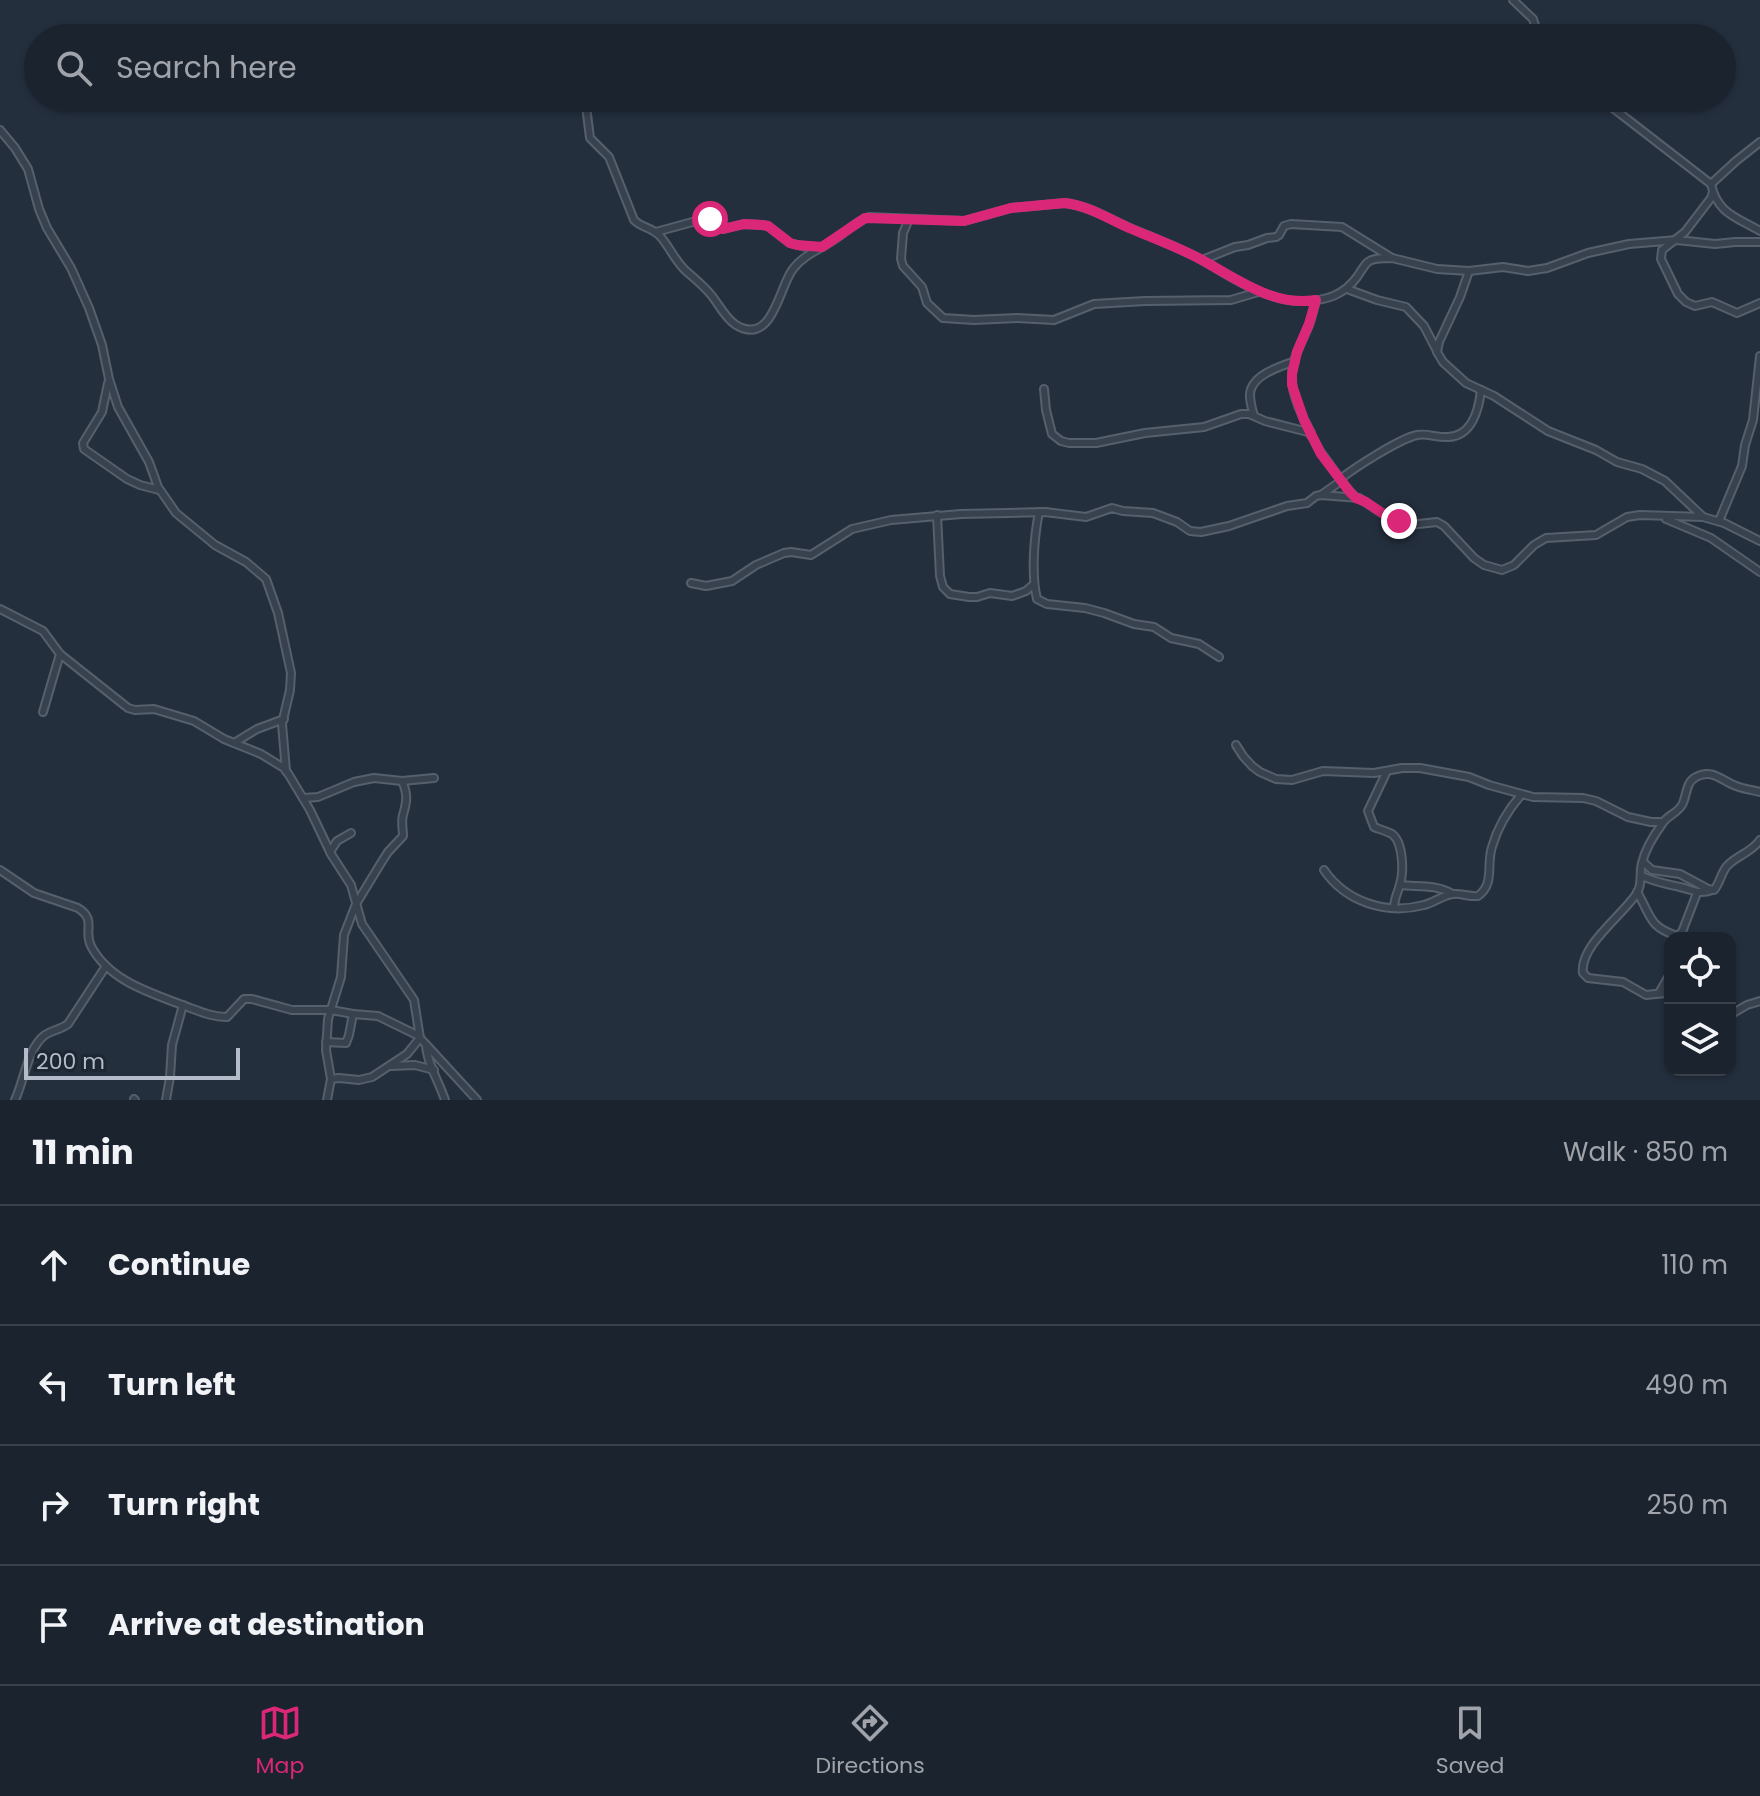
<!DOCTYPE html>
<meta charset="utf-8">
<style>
body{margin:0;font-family:Poppins,sans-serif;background:#242b36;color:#f1f3f6}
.controls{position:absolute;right:24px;bottom:24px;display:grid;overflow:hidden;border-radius:16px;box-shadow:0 2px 6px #0004}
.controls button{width:72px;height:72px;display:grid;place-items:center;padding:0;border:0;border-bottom:2px solid #39404a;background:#1b232e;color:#f1f3f6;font:40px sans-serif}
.scale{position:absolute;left:24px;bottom:20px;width:216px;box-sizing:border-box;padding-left:8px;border:4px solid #b4bcc9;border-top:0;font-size:22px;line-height:28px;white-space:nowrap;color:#b4bcc9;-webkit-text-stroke:6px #1d2633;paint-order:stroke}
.stop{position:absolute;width:24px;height:24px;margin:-18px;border:6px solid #db2777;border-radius:50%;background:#fff}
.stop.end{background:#db2777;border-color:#fff;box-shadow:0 2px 8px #0008}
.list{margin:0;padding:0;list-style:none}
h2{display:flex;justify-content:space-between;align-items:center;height:104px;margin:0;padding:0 32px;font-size:34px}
h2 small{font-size:26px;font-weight:400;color:#a0a4aa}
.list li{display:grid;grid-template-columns:52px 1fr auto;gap:24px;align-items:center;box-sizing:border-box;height:120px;padding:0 32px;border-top:2px solid #39404a}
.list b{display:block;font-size:30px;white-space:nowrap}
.list em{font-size:26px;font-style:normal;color:#a0a4aa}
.icon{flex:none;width:44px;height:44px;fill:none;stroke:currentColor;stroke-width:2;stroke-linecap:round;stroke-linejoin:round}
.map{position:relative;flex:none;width:1760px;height:1100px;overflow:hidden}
.search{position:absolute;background:#1b232e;box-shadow:0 2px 6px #0004;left:24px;right:24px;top:24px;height:88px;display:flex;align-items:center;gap:20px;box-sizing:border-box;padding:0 28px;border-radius:44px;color:#a0a4aa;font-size:30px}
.sheet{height:584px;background:#1b232e}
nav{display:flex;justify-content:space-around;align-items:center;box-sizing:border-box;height:112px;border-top:2px solid #39404a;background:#1b232e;font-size:22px;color:#a0a4aa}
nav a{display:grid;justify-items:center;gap:4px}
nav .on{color:#db2777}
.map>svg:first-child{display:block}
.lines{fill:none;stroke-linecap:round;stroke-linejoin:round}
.minor-casing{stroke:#565f6c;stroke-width:10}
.minor{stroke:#38414e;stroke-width:6}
.route{stroke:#db2777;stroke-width:10}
</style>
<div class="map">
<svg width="1760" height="1100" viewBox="0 0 1760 1100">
<rect width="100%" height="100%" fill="#242f3e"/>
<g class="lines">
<defs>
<g id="minor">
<polyline points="1513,0 1533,19 1539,38"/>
<path d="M585 98 590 138 609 157 634 220C642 228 651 227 660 236 669 246 675 261 686 271 695 279 704 286 712 296 719 305 726 319 736 325 773 347 779 286 793 269 804 254 823 248 838 237 848 230 857 221 869 217L964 221 1011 208 1065 203C1089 206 1107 218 1128 227 1153 238 1178 247 1202 260 1232 277 1267 302 1303 301 1326 301 1344 295 1357 277 1360 273 1364 265 1368 262 1374 257 1385 259 1392 258"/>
<path d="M1600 98 1711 184C1717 213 1736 217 1760 231"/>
<polyline points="420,99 421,98"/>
<polyline points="0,130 15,148 28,169 39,209 47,228 71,268 89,308 102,345 109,379 118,407 149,462 158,487 176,513 215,545 246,562 266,579 278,613 291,673 290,690 282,724 286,771"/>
<polyline points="1711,184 1736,161 1760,142"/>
<polyline points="1713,192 1711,198 1685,232 1662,250 1661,259 1678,294 1686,302 1695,306 1712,302 1737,313 1760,303"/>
<polyline points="909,219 903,233 901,259 903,266 922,287 927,303 943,318 974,320 1017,318 1054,320 1094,304 1145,301 1231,300 1258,292"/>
<polyline points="656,232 707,218 723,229 744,224 762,225 768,226 790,243 806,247 818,247"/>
<polyline points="1202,260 1235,247 1248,245 1267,238 1276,237 1279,235 1284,226 1291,224 1342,227 1392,258 1437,269 1469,271 1503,267 1528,271 1547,268 1588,253 1629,244 1677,240 1715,244 1735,242 1760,242"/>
<polyline points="1469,271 1460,297 1439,342 1437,352 1443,362 1466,383 1494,396 1548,431 1596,450 1617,462 1642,469 1665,481 1702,516"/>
<polyline points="1347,289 1377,300 1406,307 1424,326 1437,351"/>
<polyline points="108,383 102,412 83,443 84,449 127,479 140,485 159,490"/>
<path d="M1044 389 1046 410 1052 434 1061 441 1069 443H1096L1145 433 1204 427 1241 414H1249L1265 421 1308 432C1315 438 1316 447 1322 454 1333 468 1342 484 1355 497"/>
<path d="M1254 416C1252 408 1248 397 1251 389 1257 373 1280 367 1295 361"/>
<path d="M1311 433C1303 419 1292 395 1292 379 1291 360 1302 342 1309 325 1312 317 1314 308 1316 300"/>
<path d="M1339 480C1354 468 1399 439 1417 435 1427 433 1438 438 1448 437 1472 436 1479 409 1481 390"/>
<polyline points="1321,495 1341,481"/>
<path d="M1039 512C1034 537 1031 575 1037 599L1047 604 1085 608 1104 613 1134 624 1154 627 1171 638 1199 644 1219 657"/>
<polyline points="937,515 940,576 943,587 950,594 969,597 977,597 990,593 1012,596 1026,591 1034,584"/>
<polyline points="1666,519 1711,538 1760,572"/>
<polyline points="1719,521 1742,466 1745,445 1753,420 1760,356"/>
<polyline points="691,583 706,586 732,581 756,565 784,553 791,552 811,555 852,529 891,520 961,514 1045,512 1086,517 1112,508 1123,511 1153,513 1177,522 1190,531 1201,532 1229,526 1287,506 1307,503 1316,496 1321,495 1359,498 1382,513 1409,525 1437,522 1444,526 1474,558 1484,565 1502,570 1514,565 1534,545 1546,538 1596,535 1627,517 1640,515 1703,517 1724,523 1760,541"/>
<polyline points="0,609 43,631 60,654 128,708 135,710 154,709 194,721 224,739 261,754 284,768 289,775 310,810 331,854 351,885 362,924 414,1000 420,1038 477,1100"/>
<polyline points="43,712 60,654"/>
<polyline points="234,743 257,729 284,719"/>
<polyline points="1236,745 1243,756 1252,766 1260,772 1276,779 1292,780 1323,771 1374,773 1402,768 1420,768 1469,777 1489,785 1533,797 1583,798 1596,801 1628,817 1651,822 1663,822"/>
<path d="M1387 771 1368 811 1374 827C1379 829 1386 831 1392 834 1403 842 1404 871 1400 884 1398 893 1394 898 1394 908"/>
<polyline points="303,798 318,797 354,782 374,778 402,781 434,778"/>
<polyline points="330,852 337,841 351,833"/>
<path d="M1643 862 1652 870 1680 874 1708 889 1714 890C1720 883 1721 873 1727 866 1737 855 1751 853 1760 840"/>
<path d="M0 870 34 893 78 908C97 920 83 930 91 946 109 981 151 993 185 1006 199 1011 211 1017 227 1017L244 999H252L292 1010H331L353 1014 378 1016 419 1036"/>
<path d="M1324 870C1346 902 1386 915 1424 905 1433 903 1443 895 1453 894 1461 893 1469 897 1478 896 1495 884 1486 865 1492 847 1497 829 1508 810 1521 795"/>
<path d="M1642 876C1655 882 1666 884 1680 887 1693 890 1699 895 1712 890"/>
<path d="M1400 885C1420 887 1435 884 1453 894"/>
<path d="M1637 892C1652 917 1648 926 1677 936L1682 932 1697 893"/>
<polyline points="1659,993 1670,974"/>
<path d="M1670 995 1665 993 1646 995 1623 982 1588 978 1583 973C1579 946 1623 915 1637 893 1643 883 1639 874 1642 863 1645 850 1654 835 1662 824 1667 815 1679 813 1683 803 1687 794 1686 782 1696 777 1712 768 1722 781 1736 786 1744 789 1752 790 1760 792"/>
<polyline points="1730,1015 1747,1005 1760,1001"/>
<polyline points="326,1042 346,1043 349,1035 353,1014"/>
<path d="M426 1045C427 1063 439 1082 445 1100"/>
<polyline points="391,1066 415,1065 434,1070"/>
<polyline points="331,1079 339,1078 359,1080 372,1077 407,1054 420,1038"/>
<polyline points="134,1099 135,1100"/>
<path d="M15 1100C24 1081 28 1047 45 1035 52 1030 60 1030 68 1024L106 966"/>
<polyline points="166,1100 170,1077 172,1045 183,1005"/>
<path d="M327 1100 331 1079 326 1050 328 1019 341 977 344 935 356 904 381 863 388 852 403 836C403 829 401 822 403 815 407 801 408 794 402 781"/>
</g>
</defs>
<use href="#minor" class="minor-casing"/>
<use href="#minor" class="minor"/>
</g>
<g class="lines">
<path class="route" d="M710 219 723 229 744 224 762 225 768 226 790 243 797 245 822 247 865 218 964 221 1011 208 1065 203C1089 206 1107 218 1129 228 1153 238 1178 247 1202 260 1237 279 1274 307 1316 300L1309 324 1297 352 1292 374V385L1304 420 1321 454 1349 491 1356 498 1366 502 1382 513 1399 521"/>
</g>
</svg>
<div class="controls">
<button><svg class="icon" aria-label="locate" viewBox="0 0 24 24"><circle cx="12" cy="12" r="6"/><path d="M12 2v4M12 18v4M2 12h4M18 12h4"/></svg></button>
<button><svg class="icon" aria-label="layers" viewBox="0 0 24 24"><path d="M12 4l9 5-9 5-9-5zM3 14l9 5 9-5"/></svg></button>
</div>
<div class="scale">200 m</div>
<div class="stop" style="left:710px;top:219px"></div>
<div class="stop end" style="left:1399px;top:521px"></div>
<div class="search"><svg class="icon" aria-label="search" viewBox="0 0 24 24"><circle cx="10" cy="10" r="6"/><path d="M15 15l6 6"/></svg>Search here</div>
</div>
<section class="sheet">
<h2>11 min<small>Walk · 850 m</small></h2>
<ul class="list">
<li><svg class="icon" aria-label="ahead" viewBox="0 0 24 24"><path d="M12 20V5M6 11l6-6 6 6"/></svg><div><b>Continue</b></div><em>110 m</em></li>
<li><svg class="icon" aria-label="left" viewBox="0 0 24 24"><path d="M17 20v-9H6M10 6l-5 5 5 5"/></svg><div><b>Turn left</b></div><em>490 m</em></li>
<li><svg class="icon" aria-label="right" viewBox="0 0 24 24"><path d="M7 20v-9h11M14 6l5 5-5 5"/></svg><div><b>Turn right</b></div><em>250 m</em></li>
<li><svg class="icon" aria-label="arrive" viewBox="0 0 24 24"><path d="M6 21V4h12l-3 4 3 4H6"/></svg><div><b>Arrive at destination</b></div></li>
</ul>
</section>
<nav>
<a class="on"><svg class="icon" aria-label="map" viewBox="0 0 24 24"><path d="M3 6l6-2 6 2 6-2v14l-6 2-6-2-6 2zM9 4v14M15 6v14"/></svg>Map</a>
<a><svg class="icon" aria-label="directions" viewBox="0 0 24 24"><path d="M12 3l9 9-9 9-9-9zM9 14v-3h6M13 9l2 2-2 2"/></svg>Directions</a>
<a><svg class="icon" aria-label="saved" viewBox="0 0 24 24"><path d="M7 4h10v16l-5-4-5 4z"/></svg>Saved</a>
</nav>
